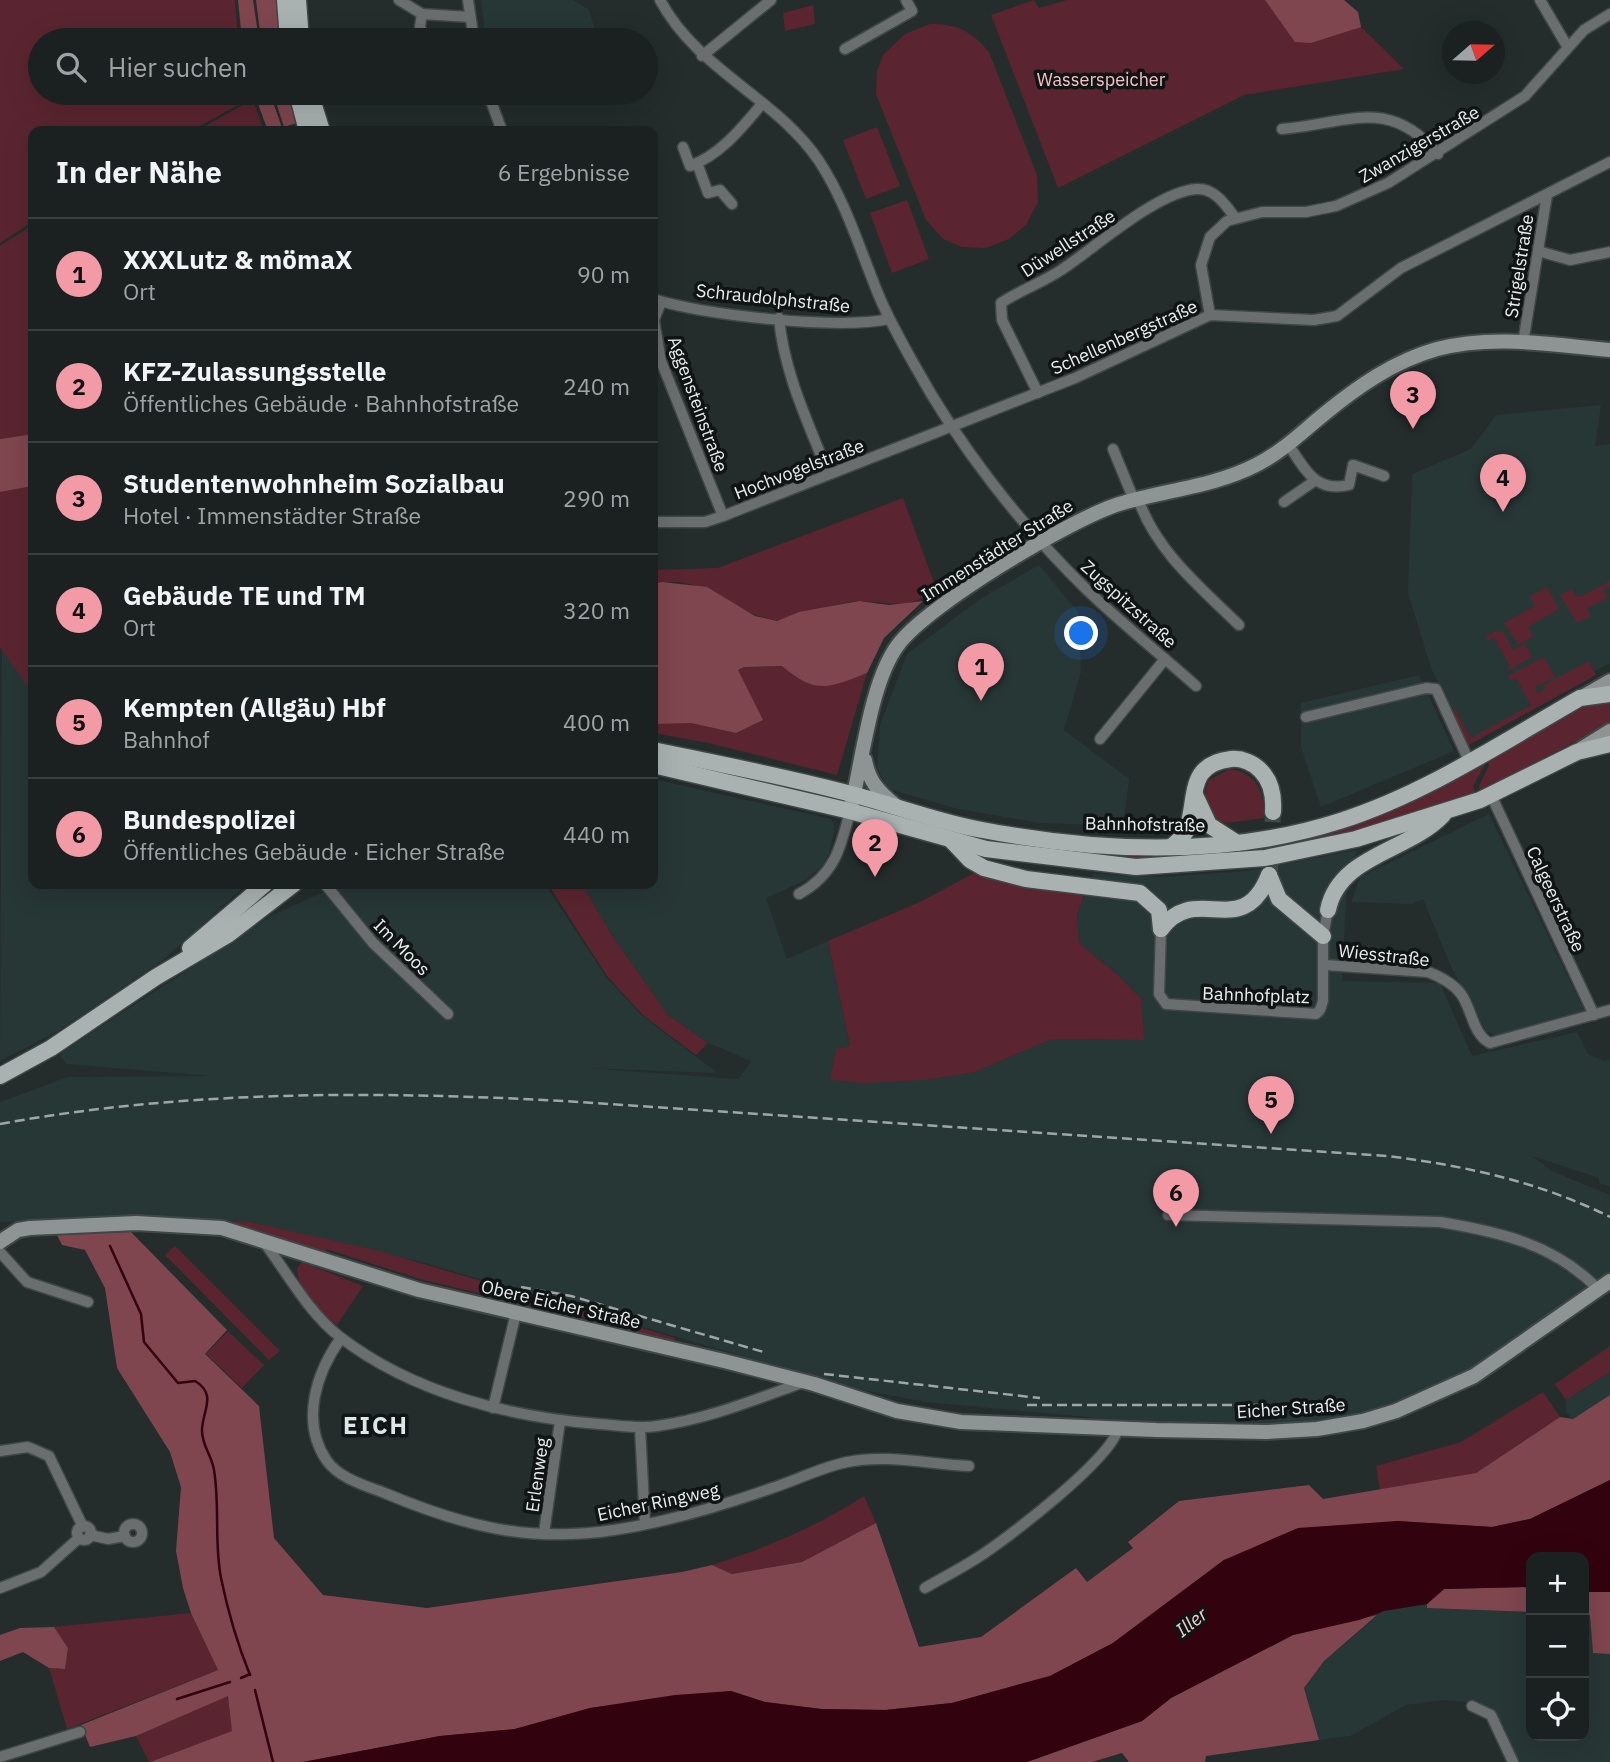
<!DOCTYPE html>
<html lang="de">
<meta charset="utf-8">
<style>
body{margin:0;font-family:"IBM Plex Sans",sans-serif;background:#24292a;color:#f1f3f6}
.controls{position:absolute;right:21px;bottom:21px;display:grid;overflow:hidden;border-radius:14px;box-shadow:0 7px 28px #0002}
.controls button{width:63px;height:63px;display:grid;place-items:center;padding:0;border:0;border-bottom:2px solid #393e3f;background:#1b2121;color:#f1f3f6;font:35px sans-serif}
.compass{position:absolute;left:1442px;top:21px;width:63px;height:63px;border-radius:50%;background:#1b2121;box-shadow:0 7px 28px #0002;rotate:70deg}
.you{position:absolute;left:1082px;top:634px;width:24px;height:24px;margin:-18px;border:5px solid #fff;border-radius:50%;background:#1a73e8;box-shadow:0 0 0 10px #1a73e833}
.badge{display:grid;place-items:center;width:46px;height:46px;border-radius:50%;background:#f39aa7;color:#111;font-size:23px;font-weight:700}
.pin{position:absolute;translate:-50% -58px;filter:drop-shadow(0 2px 4px #0008)}
.pin::after{content:'';position:absolute;top:37px;width:24px;height:21px;background:inherit;clip-path:polygon(0 0,100% 0,50% 100%)}
.list{margin:0;padding:0;list-style:none}
h2{display:flex;justify-content:space-between;align-items:center;height:91px;margin:0;padding:0 28px;font-size:30px}
h2 small{font-size:23px;font-weight:400;color:#a0a3a5}
.list li{display:grid;grid-template-columns:46px 1fr auto;gap:21px;align-items:center;box-sizing:border-box;height:112px;padding:0 28px;border-top:2px solid #393e3f}
.list b{display:block;font-size:26px;white-space:nowrap}
.list p{margin:0;font-size:23px;white-space:nowrap;color:#a0a3a5}
.list em{font-size:23px;font-style:normal;color:#a0a3a5}
.icon{flex:none;width:38px;height:38px;fill:none;stroke:currentColor;stroke-width:2;stroke-linecap:round;stroke-linejoin:round}
.map{position:relative;flex:none;width:1610px;height:1762px;overflow:hidden}
.search{position:absolute;background:#1b2121;box-shadow:0 7px 28px #0002;left:28px;top:28px;width:630px;height:77px;display:flex;align-items:center;gap:18px;box-sizing:border-box;padding:0 24px;border-radius:38px;color:#a0a3a5;font-size:26px}
.panel{position:absolute;background:#1b2121;box-shadow:0 7px 28px #0002;left:28px;top:126px;width:630px;height:763px;border-radius:14px}
.map>svg:first-child{display:block}
.built{fill:#273736}
.green{fill:#5a2530}
.forest{fill:#7f464f}
.water{fill:#33020f}
.lines{fill:none;stroke-linecap:round;stroke-linejoin:round}
.stream{stroke:#33020f;stroke-width:2.5}
.primary-tunnel{stroke:#424949;stroke-width:16;stroke-dasharray:16 8;stroke-linecap:butt}
.street-casing{stroke:#404747;stroke-width:13}
.secondary-casing{stroke:#404747;stroke-width:18}
.primary-casing{stroke:#404747;stroke-width:19}
.street{stroke:#6a6e6e;stroke-width:10}
.secondary{stroke:#8e9494;stroke-width:14}
.primary{stroke:#a9b2b1;stroke-width:16}
.rail{stroke:#a0a6a6;stroke-width:2.5;stroke-dasharray:10 5;stroke-linecap:butt}
.labels{text-anchor:middle;dominant-baseline:central;stroke-width:7;stroke-linejoin:round;paint-order:stroke}
.park-label{font-size:18px;fill:#f8c0c7;stroke:#101414}
.street-label{font-size:18px;fill:#e9eeee;stroke:#101414}
.water-label{font-size:19px;font-style:italic;fill:#f5cfd4;stroke:#101414}
.district-label{font-size:24px;font-weight:bold;letter-spacing:2px;fill:#dce6e6;stroke:#101414}
</style>
<div class="map">
<svg width="1610" height="1762" viewBox="0 0 1610 1762">
<rect width="100%" height="100%" fill="#242c2c"/>
<g class="built">
<polygon points="481,0 573,0 589,10 598,40 486,40"/>
<polygon points="1601,405 1595,446 1610,444 1610,663 1468,741 1431,668 1408,593 1412,474 1471,449 1496,415"/>
<polygon points="1039,565 1078,612 1081,672 1064,730 1129,779 1123,826 1040,823 958,809 889,789 877,769 880,725 907,654 977,601"/>
<polygon points="2,646 33,694 33,884 247,884 163,960 58,1031 0,1061"/>
<polygon points="1419,675 1454,751 1321,807 1301,747 1301,703"/>
<polygon points="653,779 831,819 835,827 829,854 822,866 806,880 766,898 787,959 828,941 850,1047 836,1049 830,1080 925,1080 975,1072 1052,1039 1143,1040 1141,999 1118,975 1079,943 1077,914 1093,874 1162,877 1246,871 1357,850 1347,884 1342,981 1440,983 1472,1056 1577,1032 1588,1054 1604,1061 1610,1060 1610,1187 1599,1183 1599,1178 1532,1156 1552,1171 1610,1195 1610,1274 1478,1367 1393,1405 1315,1423 1219,1426 1131,1421 925,1402 847,1387 425,1263 245,1221 105,1217 0,1222 0,1102 68,1077 211,1076 66,1064 59,1054 272,915 341,884 545,884 606,977 642,1016 715,1071 713,1073 587,1068 738,1079 752,1061 708,1043 668,1015 611,934 582,884 653,884"/>
<polygon points="1489,814 1585,1012 1497,1036 1486,1031 1453,971 1423,899 1412,904 1351,902 1360,877"/>
<polygon points="1610,1372 1610,1395 1573,1419 1566,1412 1566,1400"/>
<polygon points="1427,1604 1428,1608 1531,1612 1531,1736 1584,1736 1584,1615 1590,1615 1593,1652 1610,1654 1610,1762 1516,1762 1494,1715 1473,1703 1444,1700 1406,1705 1350,1736 1319,1740 1304,1688 1324,1661 1383,1611"/>
</g>
<g class="green">
<polygon points="0,0 235,0 238,40 40,40 40,93 251,93 252,97 191,131 33,131 33,221 0,243"/>
<polygon points="1034,0 1039,8 1067,0 1344,0 1358,12 1361,27 1404,69 1244,95 1058,188 991,15"/>
<polygon points="813,5 815,24 785,31 783,13"/>
<path d="M930 24C958 24 971 31 989 52L1037 175 1038 202 1026 225 1009 239 986 248 962 247 943 239 926 220 876 94 877 71 883 55 905 34Z"/>
<polygon points="253,100 264,131 197,131 246,103"/>
<polygon points="877,127 900,186 866,199 843,140"/>
<polygon points="907,200 929,259 892,273 870,213"/>
<polygon points="33,225 33,434 0,439 0,246"/>
<polygon points="33,486 33,694 0,647 0,492"/>
<path d="M903 498 936 588C912 611 891 602 861 601 848 601 832 606 819 609 806 611 785 622 773 620 728 611 708 573 653 584V570L718 568Z"/>
<polygon points="1610,581 1610,586 1603,590 1608,598 1587,608 1591,616 1577,623 1560,595 1572,589 1576,596 1582,596"/>
<polygon points="1547,587 1559,609 1528,627 1533,637 1518,645 1504,623 1535,606 1530,596"/>
<polygon points="1496,631 1503,632 1513,650 1525,644 1532,657 1506,672 1510,666 1494,638 1488,640 1486,636"/>
<polygon points="1544,657 1555,677 1535,687 1538,693 1545,689 1544,685 1589,661 1596,675 1467,746 1452,714 1455,708 1471,738 1531,705 1516,678 1511,680 1508,676"/>
<path d="M782 666C815 694 830 687 867 673L837 775 709 743 653 733V724L657 723H691L736 733 762 720 738 670 744 667Z"/>
<polygon points="1610,699 1610,723 1480,792 1479,786 1489,765 1485,758 1583,704"/>
<path d="M1482 760 1484 766 1473 786 1476 795C1407 817 1337 845 1265 853 1203 860 1140 862 1079 857V848L1256 845Z"/>
<path d="M1230 769C1258 774 1264 791 1264 818L1226 823 1215 820C1206 805 1202 797 1209 780Z"/>
<polygon points="974,873 1014,885 1085,893 1077,914 1079,943 1118,975 1141,999 1144,1040 1052,1039 975,1072 925,1080 865,1083 830,1080 836,1049 850,1046 828,941 920,902"/>
<polygon points="548,884 582,884 611,934 668,1015 708,1043 696,1055 644,1016 607,976"/>
<polygon points="245,1221 376,1250 675,1338 674,1345 623,1334 624,1327 423,1280 326,1249 324,1255 223,1222"/>
<polygon points="175,1246 280,1351 269,1360 165,1255"/>
<path d="M302 1262 363 1286 337 1325C321 1311 297 1291 297 1268Z"/>
<polygon points="228,1331 264,1365 242,1388 206,1354"/>
<polygon points="1610,1346 1610,1372 1566,1400 1555,1384"/>
<polygon points="1543,1392 1560,1417 1476,1473 1380,1491 1376,1466 1461,1442"/>
<path d="M864 1496 876 1523 802 1562 732 1574 712 1565C766 1548 816 1527 864 1496Z"/>
<polygon points="191,1613 218,1670 67,1729 49,1668 65,1669 68,1648 54,1627"/>
<polygon points="229,1695 233,1731 149,1762 136,1736"/>
</g>
<g class="forest">
<polygon points="238,0 253,0 259,40 242,40"/>
<polygon points="256,0 279,0 283,40 261,40"/>
<polygon points="1265,0 1344,0 1358,12 1361,27 1311,43 1295,42"/>
<polygon points="254,93 270,93 282,128 268,131"/>
<polygon points="273,93 292,93 300,122 284,127"/>
<polygon points="33,434 33,486 0,492 0,439"/>
<path d="M662 582 707 587 755 616 777 621 799 612 859 601 889 605 923 601 884 638 867 673C829 688 816 695 782 666L744 667 738 670 763 720 736 733 691 723 653 724V584Z"/>
<polygon points="131,1232 227,1330 205,1354 259,1406 274,1538 323,1595 427,1608 682,1572 712,1565 732,1574 802,1562 876,1523 919,1647 981,1637 1076,1568 1087,1582 1133,1548 1128,1542 1179,1501 1309,1485 1323,1499 1476,1473 1560,1417 1573,1419 1610,1395 1610,1480 1530,1519 1492,1527 1397,1521 1224,1560 1113,1643 1050,1676 952,1703 885,1710 821,1709 765,1702 731,1691 590,1708 515,1729 440,1736 303,1762 150,1762 232,1731 228,1696 136,1736 90,1747 81,1725 218,1670 191,1613 183,1588 176,1551 181,1487 170,1452 117,1368 105,1288 85,1250 62,1245 56,1233"/>
<polygon points="1531,1587 1531,1612 1427,1608 1427,1604 1444,1589"/>
<polygon points="1584,1592 1610,1592 1610,1654 1593,1653 1590,1615 1584,1615"/>
<polygon points="1377,1615 1324,1661 1304,1688 1319,1740 1206,1756 1205,1762 1129,1762 1122,1753 1092,1762 1027,1762 1142,1721 1171,1698 1293,1635"/>
<polygon points="54,1627 68,1648 65,1669 49,1668 23,1652 0,1661 0,1635 20,1628"/>
</g>
<polygon class="water" points="1610,1480 1610,1592 1584,1592 1584,1557 1531,1557 1531,1587 1444,1589 1427,1604 1384,1611 1359,1620 1293,1635 1171,1698 1142,1721 1027,1762 303,1762 440,1736 515,1729 590,1708 675,1695 731,1691 765,1702 821,1709 885,1710 952,1703 1050,1676 1113,1643 1224,1560 1298,1528 1397,1521 1492,1527 1530,1519"/>
<g class="lines">
<g class="stream">
<path d="M110 1246 141 1314 144 1342 178 1383 195 1381C217 1394 203 1410 202 1429 201 1444 212 1456 214 1470 220 1505 214 1543 221 1578 228 1612 237 1643 250 1675"/>
<polyline points="241,1678 250,1674"/>
<polyline points="255,1690 273,1762"/>
<polyline points="177,1699 230,1682"/>
</g>
<polyline class="primary-tunnel" points="1270,870 1273,812"/>
<defs>
<g id="street">
<polyline points="399,0 422,14 470,17"/>
<polyline points="468,0 474,40"/>
<path d="M660 0C698 71 776 97 819 161 846 202 860 250 879 296 889 320 902 343 915 366 959 446 1020 524 1085 588 1120 622 1159 653 1196 686"/>
<polyline points="1540,0 1567,46"/>
<polyline points="422,14 420,26 423,40"/>
<polyline points="845,49 912,11 906,0"/>
<polyline points="702,56 771,0"/>
<polyline points="488,93 502,131"/>
<path d="M1282 129C1346 124 1388 95 1438 154"/>
<path d="M683 147 690 166C720 155 741 129 761 105"/>
<polyline points="697,163 708,193 720,190 732,204"/>
<polyline points="1538,251 1570,260 1610,252"/>
<path d="M653 299C705 315 837 330 889 319"/>
<polyline points="661,302 654,320 661,361 723,516"/>
<polyline points="1210,315 1201,265 1210,237 1227,221 1262,212 1306,212 1336,206 1388,183 1525,96 1584,30 1610,14"/>
<path d="M779 318C784 373 808 422 828 473"/>
<polyline points="1523,343 1547,195"/>
<path d="M1038 393 1002 320 1001 303C1022 289 1047 281 1067 266 1098 245 1159 191 1197 189 1214 188 1225 204 1234 216"/>
<path d="M1288 444C1305 469 1315 493 1349 485L1353 465 1384 476"/>
<polyline points="1113,449 1134,500"/>
<path d="M1138 499C1157 552 1199 586 1239 625"/>
<polyline points="1284,502 1313,482"/>
<polyline points="653,522 705,522 723,516 1075,378 1210,315 1314,320 1337,316 1401,268 1610,162"/>
<polyline points="1306,717 1426,688 1436,689 1469,761"/>
<polyline points="1100,739 1165,659"/>
<polyline points="1491,795 1594,1015"/>
<polyline points="325,884 373,943 448,1014"/>
<path d="M799 894C834 875 841 848 850 811"/>
<polyline points="1161,929 1159,994 1166,1004 1316,1014 1320,1010 1323,1001 1323,936 1328,910"/>
<path d="M1325 965 1428 972C1441 977 1453 983 1461 994 1472 1009 1473 1035 1490 1043L1610 1010"/>
<path d="M1168 1215 1440 1222C1500 1232 1554 1244 1598 1289"/>
<path d="M264 1242C288 1274 308 1312 340 1337 413 1393 509 1417 599 1424 618 1425 638 1429 657 1426 709 1419 756 1399 804 1382"/>
<polyline points="0,1252 27,1282 88,1302"/>
<path d="M341 1338C316 1373 300 1422 327 1461 340 1479 367 1486 387 1494 464 1526 529 1543 614 1530 668 1522 721 1506 772 1488 797 1480 822 1467 847 1462 887 1454 929 1464 969 1466"/>
<polyline points="493,1408 516,1313"/>
<polyline points="640,1427 645,1524"/>
<polyline points="0,1451 28,1447 49,1456 83,1527"/>
<circle cx="133" cy="1533" r="9"/>
<circle cx="84" cy="1533" r="7"/>
<polyline points="544,1533 560,1421"/>
<polyline points="90,1535 108,1539 125,1536"/>
<polyline points="0,1588 41,1572 79,1538"/>
<path d="M925 1588C942 1578 960 1569 977 1558 1007 1539 1110 1460 1118 1429"/>
<polyline points="1472,1706 1491,1715 1513,1762"/>
<polyline points="0,1757 80,1732"/>
</g>
<g id="secondary">
<polyline points="1584,696 1610,681"/>
<polyline points="1581,749 1610,731"/>
<path d="M865 760C869 782 879 792 896 806"/>
<path d="M850 811C862 765 870 682 898 645 927 605 1071 519 1119 504 1165 490 1213 487 1256 465 1282 452 1301 433 1323 415 1357 387 1394 361 1437 349 1494 334 1552 345 1610 350"/>
<polyline points="0,1242 18,1230 30,1228 136,1223 222,1228 419,1290 724,1361 814,1384 897,1411 961,1422 1156,1430 1267,1432 1317,1429 1363,1421 1396,1411 1474,1376 1610,1281"/>
</g>
<g id="primary">
<polyline points="285,0 288,40"/>
<polyline points="298,0 301,40"/>
<polyline points="297,93 307,131"/>
<polyline points="310,93 322,131"/>
<path d="M653 750C720 764 788 777 855 795 896 806 936 821 977 829 1095 852 1224 858 1340 821 1425 794 1503 742 1580 698L1610 694"/>
<polyline points="653,765 850,811 986,849 1136,867 1265,858 1356,839 1480,800 1577,752 1610,744"/>
<polyline points="1195,795 1209,825 1237,843"/>
<polyline points="951,840 970,860 984,868 1026,879 1140,893 1159,910 1161,929"/>
<path d="M1171 847C1178 841 1186 835 1188 826 1197 795 1188 764 1231 759 1242 758 1254 763 1261 771 1272 782 1274 797 1273 812"/>
<polyline points="1269,875 1279,899 1323,936"/>
<path d="M1328 910C1339 855 1408 852 1443 815"/>
<path d="M1161 929C1196 881 1242 943 1269 875"/>
<polyline points="190,948 265,884"/>
<polyline points="0,1076 51,1048 156,977 229,934 294,884"/>
</g>
</defs>
<use href="#street" class="street-casing"/>
<use href="#secondary" class="secondary-casing"/>
<use href="#primary" class="primary-casing"/>
<use href="#street" class="street"/>
<use href="#secondary" class="secondary"/>
<use href="#primary" class="primary"/>
<g class="rail">
<path d="M0 1124C184 1090 377 1091 564 1101L1388 1156C1466 1166 1540 1182 1610 1217"/>
<polyline points="521,1287 571,1296 767,1353"/>
<polyline points="824,1374 1040,1398"/>
<polyline points="1027,1405 1259,1405"/>
</g>
</g>
<g class="labels">
<g class="park-label">
<text x="1101" y="79">Wasserspeicher</text>
</g>
<g class="street-label">
<text transform="translate(1419 144) rotate(-30)">Zwanzigerstraße</text>
<text transform="translate(1068 243) rotate(-33)">Düwellstraße</text>
<text transform="translate(1519 266) rotate(-81)">Strigelstraße</text>
<text transform="translate(773 298) rotate(6)">Schraudolphstraße</text>
<text transform="translate(1124 337) rotate(-24)">Schellenbergstraße</text>
<text transform="translate(698 404) rotate(70)">Aggensteinstraße</text>
<text transform="translate(799 469) rotate(-21)">Hochvogelstraße</text>
<text transform="translate(997 550) rotate(-32)">Immenstädter Straße</text>
<text transform="translate(1129 604) rotate(42)">Zugspitzstraße</text>
<text transform="translate(1145 824) rotate(1)">Bahnhofstraße</text>
<text transform="translate(1556 899) rotate(65)">Calgeerstraße</text>
<text transform="translate(402 947) rotate(45)">Im Moos</text>
<text transform="translate(1384 955) rotate(6)">Wiesstraße</text>
<text transform="translate(1256 995) rotate(2)">Bahnhofplatz</text>
<text transform="translate(561 1304) rotate(13)">Obere Eicher Straße</text>
<text transform="translate(1291 1408) rotate(-4)">Eicher Straße</text>
<text transform="translate(537 1475) rotate(-82)">Erlenweg</text>
<text transform="translate(658 1502) rotate(-12)">Eicher Ringweg</text>
</g>
<g class="water-label">
<text transform="translate(1191 1622) rotate(-38)">Iller</text>
</g>
<g class="district-label">
<text x="376" y="1425">EICH</text>
</g>
</g>
</svg>
<div class="controls">
<button>+</button>
<button>−</button>
<button><svg class="icon" aria-label="locate" viewBox="0 0 24 24"><circle cx="12" cy="12" r="6"/><path d="M12 2v4M12 18v4M2 12h4M18 12h4"/></svg></button>
</div>
<svg class="compass" viewBox="-18 -18 36 36"><path d="M0-13l5 13h-10z" fill="#e53935"/><path d="M0 13l5-13h-10z" fill="#a0a3a5"/></svg>
<div class="you"></div>
<div class="pin badge" style="left:981px;top:701px">1</div>
<div class="pin badge" style="left:875px;top:877px">2</div>
<div class="pin badge" style="left:1413px;top:429px">3</div>
<div class="pin badge" style="left:1503px;top:512px">4</div>
<div class="pin badge" style="left:1271px;top:1134px">5</div>
<div class="pin badge" style="left:1176px;top:1227px">6</div>
<div class="search"><svg class="icon" aria-label="search" viewBox="0 0 24 24"><circle cx="10" cy="10" r="6"/><path d="M15 15l6 6"/></svg>Hier suchen</div>
<section class="panel">
<h2>In der Nähe<small>6 Ergebnisse</small></h2>
<ul class="list">
<li><span class="badge">1</span><div><b>XXXLutz &amp; mömaX</b><p>Ort</p></div><em>90 m</em></li>
<li><span class="badge">2</span><div><b>KFZ-Zulassungsstelle</b><p>Öffentliches Gebäude · Bahnhofstraße</p></div><em>240 m</em></li>
<li><span class="badge">3</span><div><b>Studentenwohnheim Sozialbau</b><p>Hotel · Immenstädter Straße</p></div><em>290 m</em></li>
<li><span class="badge">4</span><div><b>Gebäude TE und TM</b><p>Ort</p></div><em>320 m</em></li>
<li><span class="badge">5</span><div><b>Kempten (Allgäu) Hbf</b><p>Bahnhof</p></div><em>400 m</em></li>
<li><span class="badge">6</span><div><b>Bundespolizei</b><p>Öffentliches Gebäude · Eicher Straße</p></div><em>440 m</em></li>
</ul>
</section>
</div>
